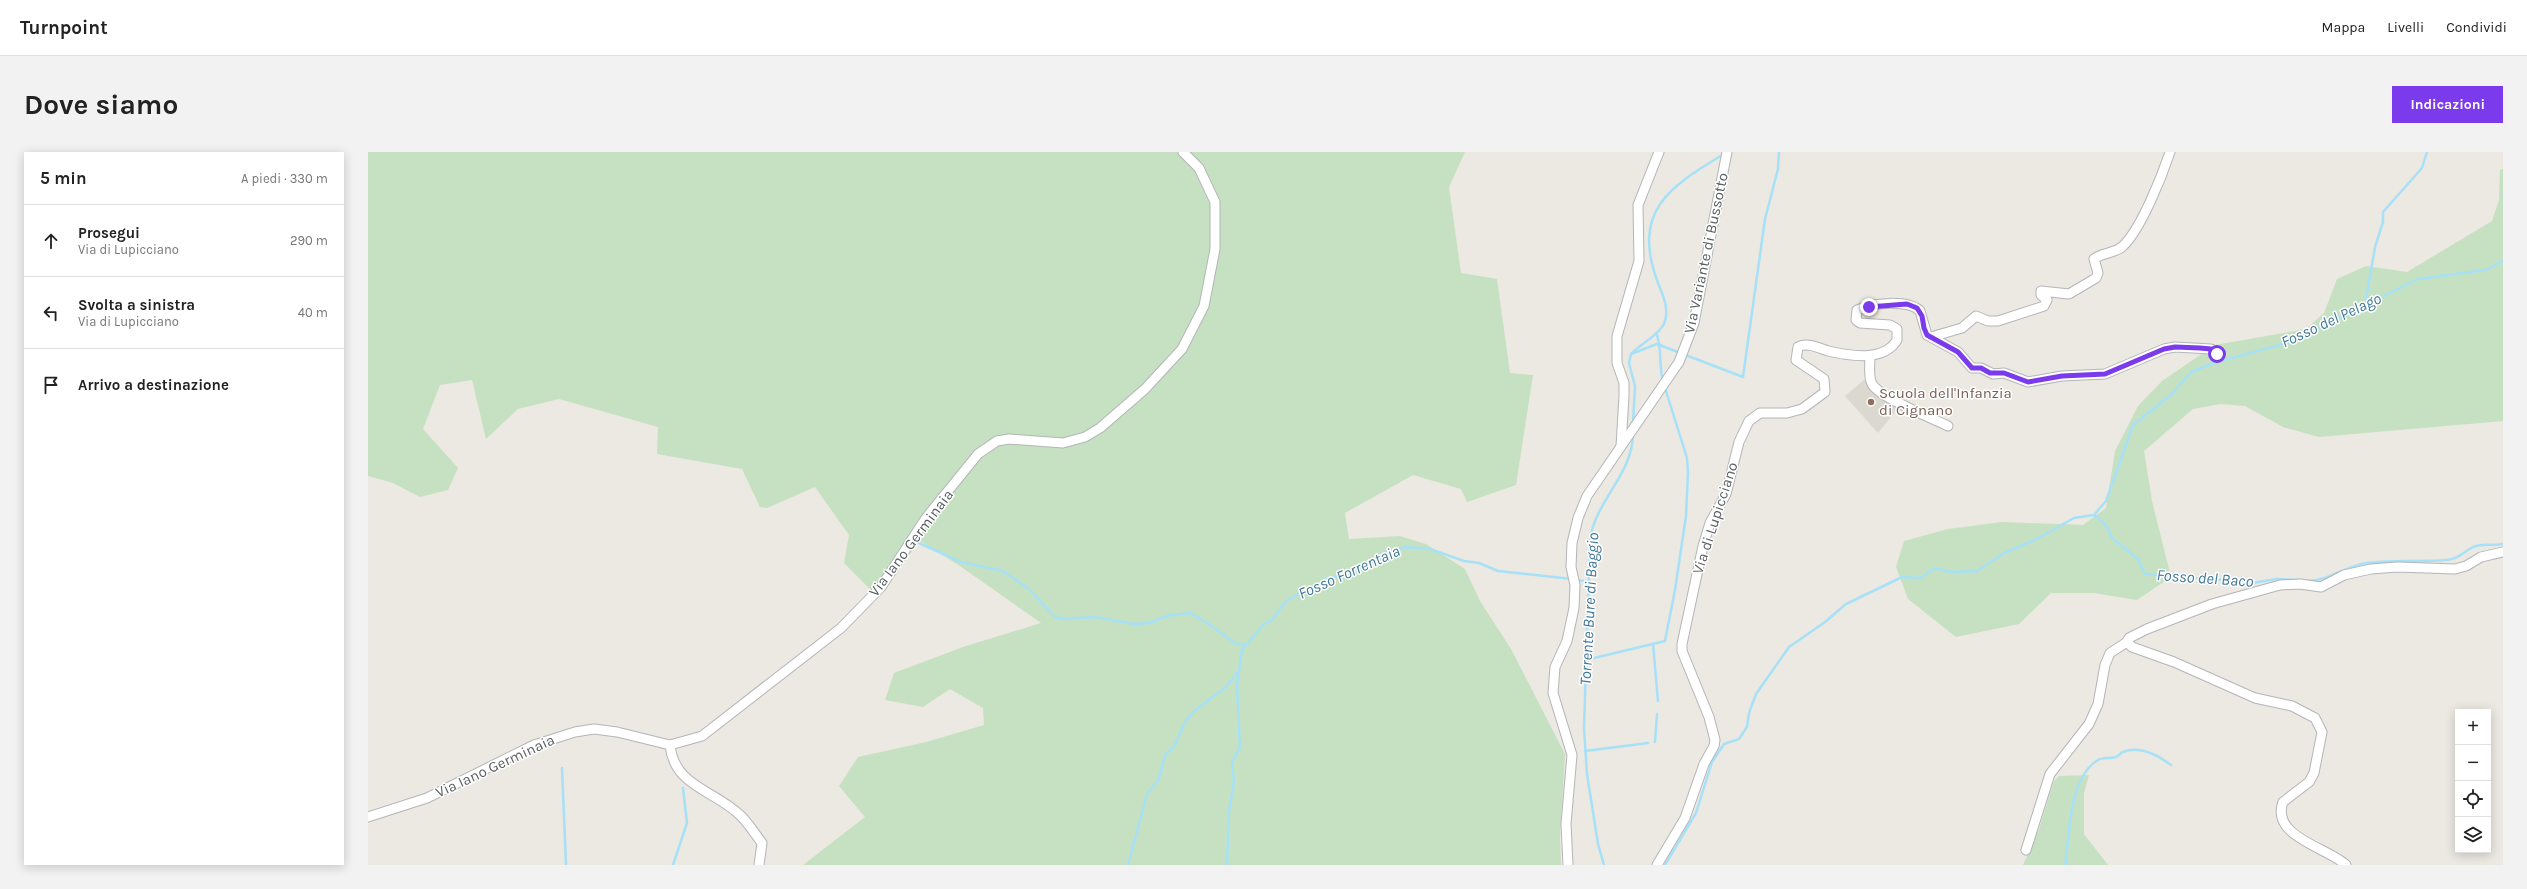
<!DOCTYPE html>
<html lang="it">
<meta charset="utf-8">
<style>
body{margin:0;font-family:Karla,sans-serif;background:#f2f2f2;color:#222}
.controls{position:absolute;right:12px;bottom:12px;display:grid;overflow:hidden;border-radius:0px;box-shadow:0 2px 10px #0003}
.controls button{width:36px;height:36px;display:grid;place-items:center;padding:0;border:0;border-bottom:1px solid #e0e0e0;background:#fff;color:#222;font:20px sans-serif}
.stop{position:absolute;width:12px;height:12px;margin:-9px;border:3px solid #7c3aed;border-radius:50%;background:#fff}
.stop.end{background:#7c3aed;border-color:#fff;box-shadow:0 1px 4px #0008}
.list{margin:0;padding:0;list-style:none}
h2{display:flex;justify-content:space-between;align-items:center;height:52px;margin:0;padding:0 16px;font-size:17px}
h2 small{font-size:13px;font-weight:400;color:#767676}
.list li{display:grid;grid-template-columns:26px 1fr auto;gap:12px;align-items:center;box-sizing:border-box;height:72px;padding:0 16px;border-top:1px solid #e0e0e0}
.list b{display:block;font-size:15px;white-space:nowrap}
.list p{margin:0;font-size:13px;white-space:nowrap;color:#767676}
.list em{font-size:13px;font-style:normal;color:#767676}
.icon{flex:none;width:22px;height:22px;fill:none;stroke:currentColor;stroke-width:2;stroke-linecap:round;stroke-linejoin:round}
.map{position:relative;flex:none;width:2135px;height:713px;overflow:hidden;border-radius:0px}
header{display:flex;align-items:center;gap:24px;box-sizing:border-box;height:56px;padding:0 20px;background:#fff;border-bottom:1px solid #e0e0e0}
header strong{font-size:19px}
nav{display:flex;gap:22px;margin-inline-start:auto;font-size:14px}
.intro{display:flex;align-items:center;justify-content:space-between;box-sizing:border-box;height:96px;padding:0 24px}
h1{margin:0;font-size:28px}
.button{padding:10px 18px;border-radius:0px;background:#7c3aed;color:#fff;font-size:14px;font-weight:700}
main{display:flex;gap:24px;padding:0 24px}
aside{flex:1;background:#fff;border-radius:0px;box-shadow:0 2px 10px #0003}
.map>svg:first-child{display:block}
.education{fill:#dbd8d0}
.green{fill:#c6e1c1}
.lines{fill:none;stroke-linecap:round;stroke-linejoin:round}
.stream{stroke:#a7e1f7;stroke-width:2.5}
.minor-casing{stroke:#b3b5b8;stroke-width:11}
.minor{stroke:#fff;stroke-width:9}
.route{stroke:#7c3aed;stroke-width:5}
.education-dot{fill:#8d6e63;stroke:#fff;stroke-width:1.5}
.labels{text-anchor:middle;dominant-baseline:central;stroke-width:3;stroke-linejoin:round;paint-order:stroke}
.street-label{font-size:15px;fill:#5a5f61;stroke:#fff}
.education-label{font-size:15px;fill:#785e54;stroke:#fff;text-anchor:start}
.water-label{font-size:16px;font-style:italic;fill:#417896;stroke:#fff}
</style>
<header>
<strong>Turnpoint</strong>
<nav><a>Mappa</a><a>Livelli</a><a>Condividi</a></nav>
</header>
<div class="intro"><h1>Dove siamo</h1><a class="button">Indicazioni</a></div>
<main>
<aside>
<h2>5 min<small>A piedi · 330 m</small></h2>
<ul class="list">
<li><svg class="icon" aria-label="ahead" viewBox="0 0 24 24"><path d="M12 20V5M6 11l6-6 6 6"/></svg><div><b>Prosegui</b><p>Via di Lupicciano</p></div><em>290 m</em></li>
<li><svg class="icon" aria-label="left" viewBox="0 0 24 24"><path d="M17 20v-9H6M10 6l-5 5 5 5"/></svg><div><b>Svolta a sinistra</b><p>Via di Lupicciano</p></div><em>40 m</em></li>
<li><svg class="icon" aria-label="arrive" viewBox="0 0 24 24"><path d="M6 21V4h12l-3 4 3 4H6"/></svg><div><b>Arrivo a destinazione</b></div></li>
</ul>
</aside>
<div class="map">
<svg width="2135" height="713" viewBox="0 0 2135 713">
<rect width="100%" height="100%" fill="#ece8e2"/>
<polygon class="education" points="1496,228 1531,255 1510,281 1477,244"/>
<g class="green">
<polygon points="0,0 1097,0 1081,35 1093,121 1129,127 1142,221 1165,223 1148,333 1099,350 1093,337 1045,323 977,361 981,387 1032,384 1058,392 1097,417 1112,449 1143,497 1197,602 1192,686 1193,713 435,713 497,665 471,634 490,605 558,590 616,573 615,556 582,537 555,555 517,548 526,521 595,495 673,471 592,414 552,389 509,444 476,411 481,383 447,335 399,356 392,355 374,317 289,302 290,275 191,247 150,257 118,287 104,228 72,233 55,277 90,316 80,338 52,345 25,331 0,324"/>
<polygon points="2135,17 2135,269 1951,285 1915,275 1877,254 1852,252 1825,257 1776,299 1784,349 1803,425 1769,448 1726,441 1683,441 1651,472 1588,485 1540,447 1528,415 1536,389 1580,377 1634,370 1715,373 1738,356 1747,299 1770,254 1794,229 1847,193 1938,177 1956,161 1969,127 1998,114 2039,120 2124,69 2131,48 2132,18"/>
<polygon points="1721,623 1716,641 1716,682 1740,713 1655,713 1671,677 1686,629 1691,624"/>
</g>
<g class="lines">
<g class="stream">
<polyline points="1997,153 2007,95 2015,70 2015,60 2054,16 2059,0"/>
<path d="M1288 181C1295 196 1290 212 1295 229"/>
<polyline points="1263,202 1289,192 1375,225 1397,67 1410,17 1411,0"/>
<path d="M1265 271 1267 234 1261 211 1263 202C1272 192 1290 184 1296 172 1302 159 1295 143 1290 131 1263 59 1301 35 1356 2"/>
<polyline points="1726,363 1738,373 1744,386 1770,407 1777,422 1800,424 1806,422 1838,428 1866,427 1878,432 1909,427 1932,428"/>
<polyline points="551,391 593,410 635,419 661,437 687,465 694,467 727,465 766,472 782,471 798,464 822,461 838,470 868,492 876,492"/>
<polyline points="1209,428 1221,430"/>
<path d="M1939 429C1961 429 1977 414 1999 411 2026 408 2052 410 2078 408 2091 407 2095 400 2105 395 2114 391 2126 394 2135 392"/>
<polyline points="1285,492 1290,549"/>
<polyline points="1218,508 1297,489 1307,438 1318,364 1320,321 1319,306 1297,236"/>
<polyline points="1287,590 1289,562"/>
<polyline points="1217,599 1280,591"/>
<polyline points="194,616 198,713"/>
<polyline points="305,713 319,671 315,636"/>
<polyline points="760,713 779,642 791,627 797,603 806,595 817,570 826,559 858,535 869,521"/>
<polyline points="859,713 861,658 866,630 864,610 872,595 869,533 874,498 896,472 904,468 918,449 958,427 981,421 1001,413 1010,408 1017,400 1038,395 1062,397 1096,409 1111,411 1130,419 1204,427"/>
<path d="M1236 713 1230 692 1219 622 1216 576 1222 388C1227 349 1265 322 1265 282"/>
<polyline points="1297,713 1328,661 1344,610 1356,592 1371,587 1379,575 1381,561 1388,542 1421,495 1457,470 1478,452 1534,425 1552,426 1567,416 1582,420 1609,419 1636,401 1669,387 1706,366 1726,363 1738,349 1765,273 1804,242 1823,220 1849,210 1923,190 2050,127 2117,118 2135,109"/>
<path d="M1697 713C1702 683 1700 626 1730 608 1735 605 1742 607 1748 605 1750 605 1752 601 1755 600 1772 593 1790 603 1803 613"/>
</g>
<defs>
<g id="minor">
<path d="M1563 185 1594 176 1608 164 1620 169H1630L1676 154 1679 148 1673 143V139L1701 142 1728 126 1730 121 1726 107C1734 100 1747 102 1755 94 1773 77 1794 24 1802 0"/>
<path d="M1502 204C1502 212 1500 225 1504 232 1512 246 1564 266 1580 274"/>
<polyline points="1253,294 1256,244 1256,231 1249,211 1249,184 1271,109 1270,53 1291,0"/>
<path d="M302 593C306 635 347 638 373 664 381 672 387 682 394 691L391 713"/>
<polyline points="0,665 59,646 166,593 207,580 226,577 249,580 302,593 334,584 473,476 513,435 558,366 610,302 629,289 641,287 695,291 717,285 732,276 777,237 814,197 836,154 847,97 847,50 831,16 815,0"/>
<polyline points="1658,698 1682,622 1721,572 1730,552 1737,513 1742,501 1759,490"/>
<polyline points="1200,713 1198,672 1204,603 1185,541 1187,515 1199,489 1206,456 1207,433 1203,415 1204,391 1210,366 1219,344 1311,210 1326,171 1359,0"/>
<path d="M1289 713 1317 666 1336 612 1346 594 1347 588 1341 565 1314 499V492L1335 394 1342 371 1358 342 1371 290 1381 269 1392 261H1419L1434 257 1457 240 1456 227 1428 208 1430 195C1440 190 1451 196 1460 199 1482 204 1516 210 1529 188V177L1522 173 1492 171 1488 168 1489 158C1504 151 1540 147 1552 159L1559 183 1590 200 1604 216H1613L1625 222 1636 221 1660 230 1694 224 1737 222 1796 197 1807 195 1843 197 1847 199 1849 205"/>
<path d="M1978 713C1961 696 1902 685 1915 650L1941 630 1946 621 1954 580 1947 566 1924 554 1887 546 1806 510 1764 495 1759 490 1761 486 1779 477 1844 452 1912 433 1932 432 1953 435 1976 423 2003 417 2029 415 2087 417 2098 414 2113 405 2135 400"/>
</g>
</defs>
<use href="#minor" class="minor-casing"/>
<use href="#minor" class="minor"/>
</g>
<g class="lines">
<polyline class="route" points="1501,155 1539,152 1549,156 1554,164 1556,176 1559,183 1590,200 1604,216 1613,216 1622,221 1636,221 1660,230 1694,224 1737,222 1796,197 1807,195 1832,196 1843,197 1849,202"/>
</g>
<circle class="education-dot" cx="1503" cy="250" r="4"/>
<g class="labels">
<g class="street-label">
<text transform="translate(1338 101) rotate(-78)">Via Variante di Bussotto</text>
<text transform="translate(1347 366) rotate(-72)">Via di Lupicciano</text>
<text transform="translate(543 391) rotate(-53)">Via Iano Germinaia</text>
<text transform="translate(127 614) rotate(-25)">Via Iano Germinaia</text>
</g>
<g class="education-label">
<text x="1511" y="241">Scuola dell'Infanzia<tspan x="1511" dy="17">di Cignano</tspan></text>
</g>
<g class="water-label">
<text transform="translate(1963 168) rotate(-25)">Fosso del Pelago</text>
<text transform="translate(981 420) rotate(-24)">Fosso Forrentaia</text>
<text transform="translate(1837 426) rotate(4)">Fosso del Baco</text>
<text transform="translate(1221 457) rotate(-87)">Torrente Bure di Baggio</text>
</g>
</g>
</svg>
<div class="controls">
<button>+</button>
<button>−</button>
<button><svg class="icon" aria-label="locate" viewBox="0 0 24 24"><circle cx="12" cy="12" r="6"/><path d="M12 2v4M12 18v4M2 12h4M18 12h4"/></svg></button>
<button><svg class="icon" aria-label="layers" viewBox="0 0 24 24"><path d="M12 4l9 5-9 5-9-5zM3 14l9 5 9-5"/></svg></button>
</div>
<div class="stop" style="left:1849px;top:202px"></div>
<div class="stop end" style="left:1501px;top:155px"></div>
</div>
</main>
